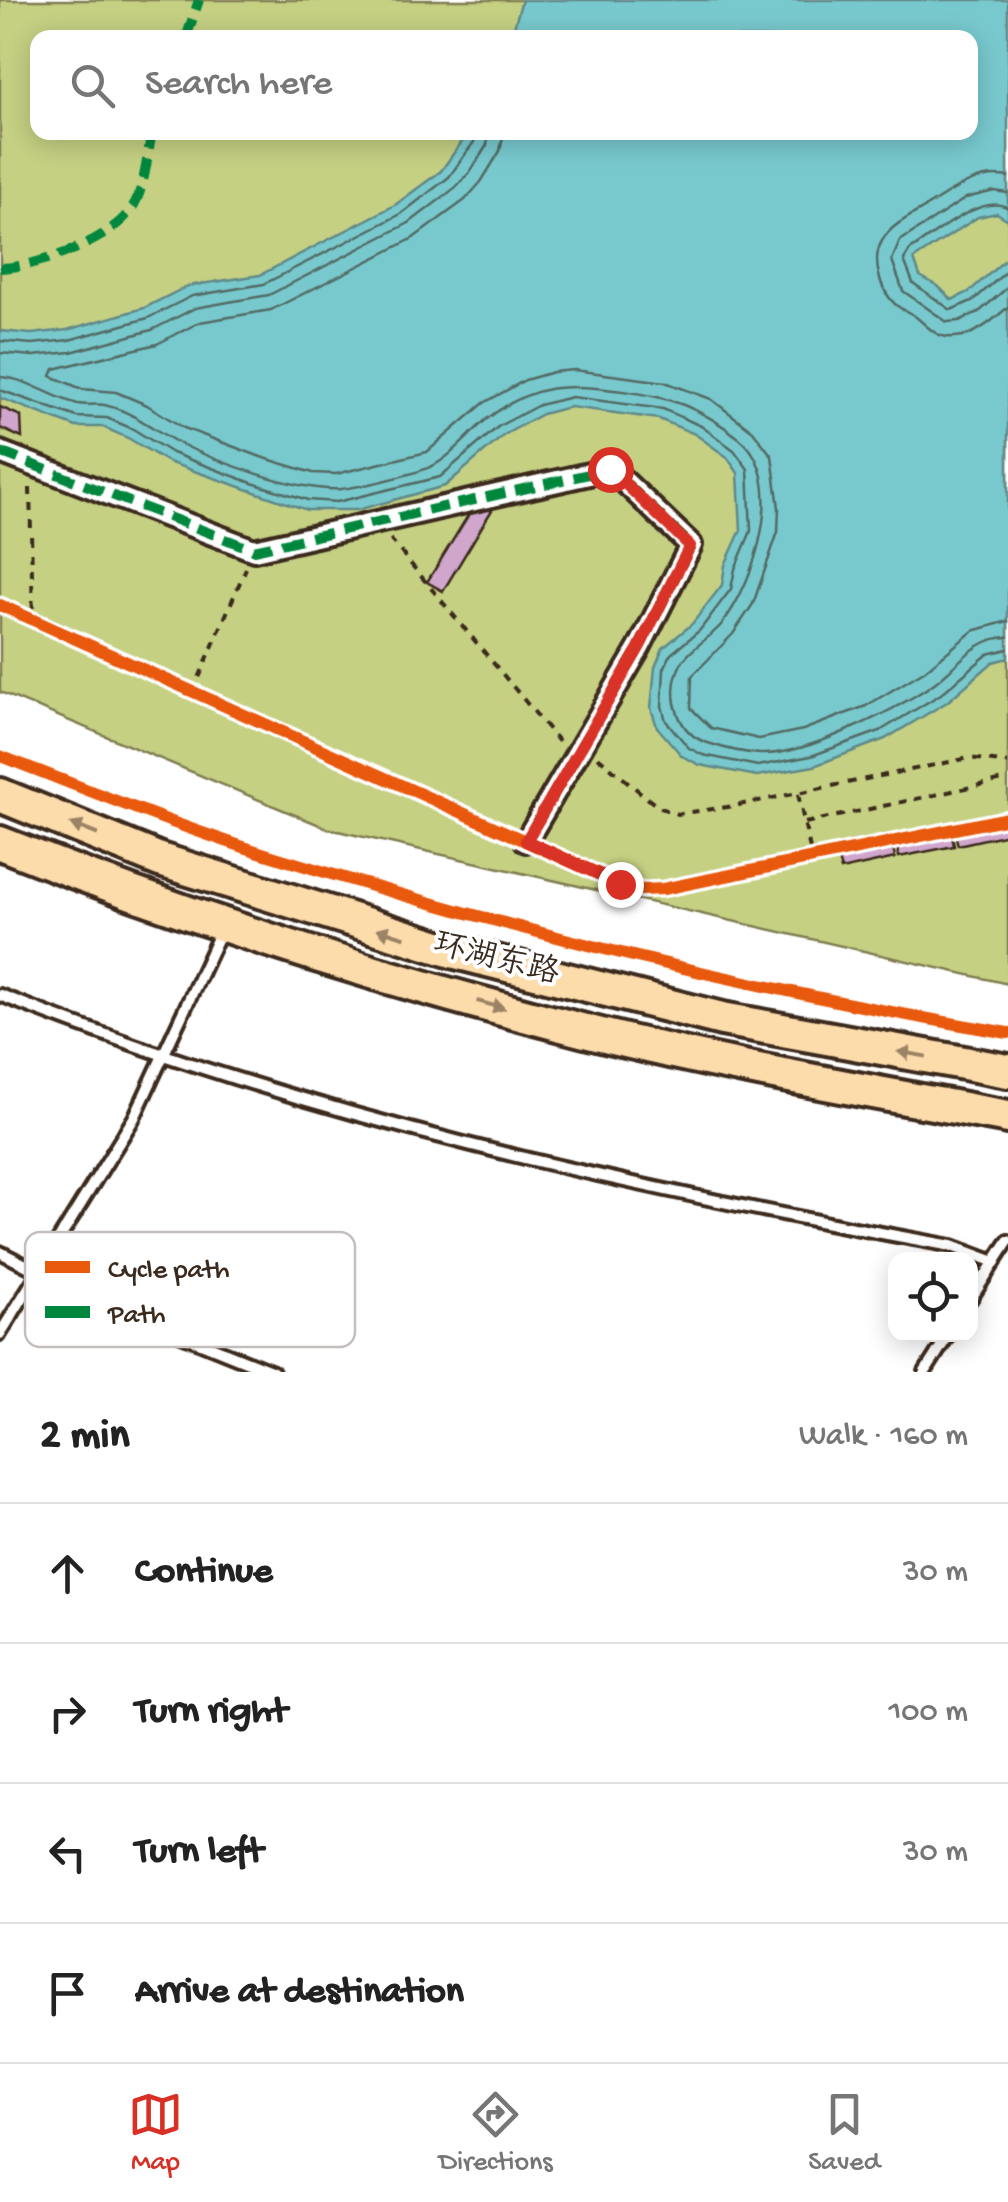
<!DOCTYPE html>
<meta charset="utf-8">
<style>
body{margin:0;font-family:"Gochi Hand","LXGW WenKai TC",sans-serif;background:#f2f2f2;color:#222}
.controls{position:absolute;right:30px;bottom:30px;display:grid;overflow:hidden;border-radius:20px;box-shadow:0 5px 25px #0003}
.controls button{width:90px;height:90px;display:grid;place-items:center;padding:0;border:0;border-bottom:2px solid #e0e0e0;background:#fff;color:#222;font:50px sans-serif}
.stop{position:absolute;width:30px;height:30px;margin:-22px;border:8px solid #d93025;border-radius:50%;background:#fff}
.stop.end{background:#d93025;border-color:#fff;box-shadow:0 2px 10px #0008}
.list{margin:0;padding:0;list-style:none}
h2{display:flex;justify-content:space-between;align-items:center;height:130px;margin:0;padding:0 40px;font-size:42px}
h2 small{font-size:32px;font-weight:400;color:#767676}
.list li{display:grid;grid-template-columns:65px 1fr auto;gap:30px;align-items:center;box-sizing:border-box;height:140px;padding:0 40px;border-top:2px solid #e0e0e0}
.list b{display:block;font-size:38px;white-space:nowrap}
.list em{font-size:32px;font-style:normal;color:#767676}
.icon{flex:none;width:55px;height:55px;fill:none;stroke:currentColor;stroke-width:2;stroke-linecap:round;stroke-linejoin:round}
.map{position:relative;flex:none;width:1008px;height:1372px;overflow:hidden}
.search{position:absolute;background:#fff;box-shadow:0 5px 25px #0003;left:30px;right:30px;top:30px;height:110px;display:flex;align-items:center;gap:25px;box-sizing:border-box;padding:0 35px;border-radius:20px;color:#767676;font-size:38px}
.sheet{height:690px;background:#fff}
nav{display:flex;justify-content:space-around;align-items:center;box-sizing:border-box;height:140px;border-top:2px solid #e0e0e0;background:#fff;font-size:28px;color:#767676}
nav a{display:grid;justify-items:center;gap:5px}
nav .on{color:#d93025}
.map>svg:first-child{display:block}
.green{fill:#c5d083;stroke:#807d50;stroke-width:2.5;fill-rule:evenodd}
.water{fill:#78c9ce;stroke:#608988;stroke-width:2.5}
.lines{fill:none;stroke-linecap:round;stroke-linejoin:round}
.shore{stroke:#536a64;stroke-width:2.5}
.building{fill:#d0a6cc;stroke:#3b2a1e;stroke-width:2.5}
.lane-casing{stroke:#3b2a1e;stroke-width:18}
.street-casing{stroke:#3b2a1e;stroke-width:28}
.primary-casing{stroke:#3b2a1e;stroke-width:40}
.path{stroke:#3b2a1e;stroke-width:4;stroke-dasharray:8 8;stroke-linecap:butt}
.lane{stroke:#fff;stroke-width:10}
.street{stroke:#fff;stroke-width:20}
.primary{stroke:#fddcac;stroke-width:32}
.quiet{stroke:#00873e;stroke-width:10;stroke-dasharray:20 10;stroke-linecap:butt}
.cycleway-casing{stroke:#fff;stroke-width:19}
.cycleway{stroke:#e8590c;stroke-width:12}
.oneway{fill:#9c8365}
.route{stroke:#d93025;stroke-width:12}
.labels{text-anchor:middle;dominant-baseline:central;stroke-width:8;stroke-linejoin:round;paint-order:stroke}
.street-label{font-size:32px;fill:#3b2a1e;stroke:#fff}
.key{fill:#fff;stroke:#c4bfbc;stroke-width:2.5}
.key-label{font-size:28px;fill:#3b2a1e}
</style>
<div class="map">
<svg width="1008" height="1372" viewBox="0 0 1008 1372">
<rect width="100%" height="100%" fill="#fff"/>
<filter id="ink" filterUnits="userSpaceOnUse"><feTurbulence type="fractalNoise" baseFrequency=".01" numOctaves="2"/><feDisplacementMap in="SourceGraphic" scale="20" xChannelSelector="R" yChannelSelector="G"/><feConvolveMatrix kernelMatrix="1 2 1 2 8 2 1 2 1" color-interpolation-filters="sRGB"/></filter>
<g filter="url(#ink)">
<path class="green" d="M0 0H1008V984L329 829 0 692ZM38 38H970V132H38Z"/>
<polygon class="water" points="522,0 1008,0 1008,220 997,213 978,217 914,259 920,276 938,286 952,300 969,292 1008,257 1008,658 993,662 947,702 885,739 814,766 757,776 700,765 682,756 657,727 651,708 655,667 663,648 692,624 722,585 725,565 741,530 738,473 727,457 695,434 659,419 571,407 561,409 542,414 504,435 445,486 357,510 307,510 168,462 128,438 103,427 76,427 0,398 0,331 31,334 67,330 144,308 188,286 260,275 395,205 441,171 468,133 970,132 970,38 511,37"/>
<g class="lines">
<g class="shore">
<polyline points="504,132 500,151 481,182 465,200 412,239 271,310 200,322 157,344 54,369 51,376 82,389 116,392 147,405 184,428 261,457 313,473 336,474 427,452 484,403 525,380 553,372 574,370 665,382 711,399 753,431 772,456 779,508 778,532 753,604 733,634 692,676 691,708 711,728 759,739 803,730 866,706 924,671 973,631 1008,621"/>
<path d="M1008 177C981 172 959 186 937 200 920 212 892 222 882 241 871 260 880 291 896 305 902 310 910 312 916 317 929 327 936 339 955 337 976 336 993 320 1008 307"/>
<polyline points="1008,193 994,191 966,198 900,241 892,260 903,291 947,322 959,321 979,312 1008,287"/>
<path d="M1008 208C982 192 934 236 910 250L904 260 913 283 951 310 974 300 1008 270"/>
<polyline points="0,341 32,344 69,340 148,318 192,296 264,284 401,214 449,177 474,142 476,132"/>
<polyline points="0,353 33,356 71,352 152,330 195,308 269,295 409,223 455,188 470,172 487,145 489,132"/>
<path d="M0 377C27 378 52 398 78 404 88 406 99 403 108 406 133 412 153 429 175 441 214 461 299 492 341 489 359 487 422 473 436 464 455 453 470 433 487 419 534 382 568 384 623 391 671 397 701 408 739 438 790 478 754 585 721 625 709 639 686 651 679 668 667 695 677 734 708 743 723 748 743 753 760 754 805 756 896 710 933 684 958 666 974 638 1008 637"/>
<polyline points="0,390 77,417 107,418 133,429 172,453 252,483 308,500 337,502 440,477 499,426 539,405 572,397 663,409 701,426 734,450 748,469 751,531 735,569 731,589 700,630 671,654 664,669 662,706 666,721 689,748 703,755 758,766 811,756 880,731 941,694 988,654 1008,649"/>
</g>
</g>
<g class="building">
<polygon points="0,407 21,416 22,438 0,428"/>
<polygon points="477,501 492,510 443,591 427,582"/>
<polygon points="1008,823 1008,834 958,845 955,834"/>
<polygon points="952,835 954,846 899,857 897,847"/>
<polygon points="893,848 895,858 841,870 838,860"/>
</g>
<g class="lines">
<defs>
<g id="lane">
<path d="M0 995C306 1117 629 1188 952 1246L995 1262"/>
<polyline points="0,1252 97,1301 273,1372"/>
<polyline points="970,1300 1008,1241"/>
<polyline points="0,1334 134,1118 221,931"/>
<polyline points="925,1372 949,1334"/>
</g>
<polyline id="street" points="0,452 254,550 611,469 691,545 639,648 526,841"/>
<g id="primary">
<polyline points="0,795 160,860 452,951 722,1019 1008,1071"/>
<path d="M0 843C183 916 372 976 562 1025 709 1064 859 1089 1008 1117"/>
</g>
</defs>
<use href="#lane" class="lane-casing"/>
<use href="#street" class="street-casing"/>
<use href="#primary" class="primary-casing"/>
<g class="path">
<polyline points="30,488 33,620"/>
<polyline points="390,539 560,743"/>
<polyline points="193,692 246,568"/>
<polyline points="598,757 658,807 677,814 734,806 969,758 1008,763"/>
<polyline points="798,794 812,859"/>
<polyline points="805,823 1008,779"/>
</g>
<use href="#lane" class="lane"/>
<use href="#street" class="street"/>
<use href="#primary" class="primary"/>
<g class="quiet">
<polyline points="186,38 199,0"/>
<path d="M0 268C38 267 111 241 132 208 145 189 147 155 152 132"/>
<polyline points="0,452 254,550 611,469 691,545 639,648 526,841"/>
</g>
<defs>
<g id="cycleway">
<polyline points="0,605 621,884 642,890 663,889 1008,818"/>
<path d="M0 756C94 792 188 831 285 860 522 933 763 992 1008 1033"/>
</g>
</defs>
<use href="#cycleway" class="cycleway-casing"/>
<use href="#cycleway" class="cycleway"/>
</g>
<defs><path id="oneway-solid" d="M-6-.8H1V-3.2L6.5 0L1 3.2V.8H-6Z" transform="scale(2.5)"/></defs>
<g class="oneway">
<use href="#oneway-solid" transform="translate(84 829) rotate(-158)"/>
<use href="#oneway-solid" transform="translate(391 933) rotate(-163)"/>
<use href="#oneway-solid" transform="translate(491 1005) rotate(16)"/>
<use href="#oneway-solid" transform="translate(912 1054) rotate(-170)"/>
</g>
</g>
<g class="lines" filter="url(#ink)">
<polyline class="route" points="610,469 690,546 639,648 526,841 620,884"/>
</g>
<g class="labels">
<g class="street-label">
<text transform="translate(496 961) rotate(14)">环湖东路</text>
</g>
</g>
<rect x="25" y="1232" width="330" height="115" rx="15" class="key"/>
<rect x="45" y="1261" width="45" height="12" fill="#e8590c"/>
<rect x="45" y="1306" width="45" height="12" fill="#00873e"/>
<g class="key-label">
<text x="108" y="1277">Cycle path</text>
<text x="108" y="1322">Path</text>
</g>
</svg>
<div class="controls">
<button><svg class="icon" aria-label="locate" viewBox="0 0 24 24"><circle cx="12" cy="12" r="6"/><path d="M12 2v4M12 18v4M2 12h4M18 12h4"/></svg></button>
</div>
<div class="stop" style="left:610px;top:469px"></div>
<div class="stop end" style="left:620px;top:884px"></div>
<div class="search"><svg class="icon" aria-label="search" viewBox="0 0 24 24"><circle cx="10" cy="10" r="6"/><path d="M15 15l6 6"/></svg>Search here</div>
</div>
<section class="sheet">
<h2>2 min<small>Walk · 160 m</small></h2>
<ul class="list">
<li><svg class="icon" aria-label="ahead" viewBox="0 0 24 24"><path d="M12 20V5M6 11l6-6 6 6"/></svg><div><b>Continue</b></div><em>30 m</em></li>
<li><svg class="icon" aria-label="right" viewBox="0 0 24 24"><path d="M7 20v-9h11M14 6l5 5-5 5"/></svg><div><b>Turn right</b></div><em>100 m</em></li>
<li><svg class="icon" aria-label="left" viewBox="0 0 24 24"><path d="M17 20v-9H6M10 6l-5 5 5 5"/></svg><div><b>Turn left</b></div><em>30 m</em></li>
<li><svg class="icon" aria-label="arrive" viewBox="0 0 24 24"><path d="M6 21V4h12l-3 4 3 4H6"/></svg><div><b>Arrive at destination</b></div></li>
</ul>
</section>
<nav>
<a class="on"><svg class="icon" aria-label="map" viewBox="0 0 24 24"><path d="M3 6l6-2 6 2 6-2v14l-6 2-6-2-6 2zM9 4v14M15 6v14"/></svg>Map</a>
<a><svg class="icon" aria-label="directions" viewBox="0 0 24 24"><path d="M12 3l9 9-9 9-9-9zM9 14v-3h6M13 9l2 2-2 2"/></svg>Directions</a>
<a><svg class="icon" aria-label="saved" viewBox="0 0 24 24"><path d="M7 4h10v16l-5-4-5 4z"/></svg>Saved</a>
</nav>
